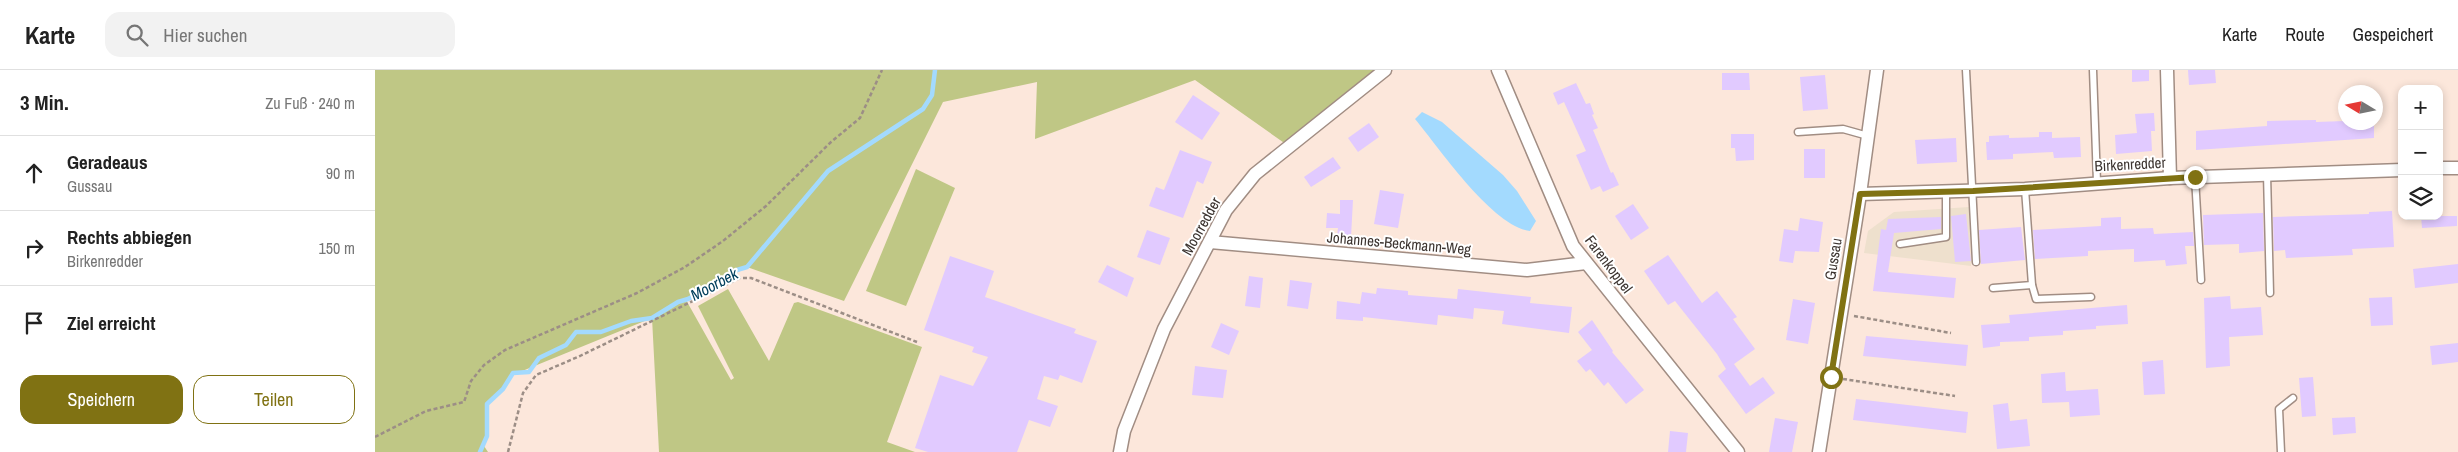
<!DOCTYPE html>
<html lang="de">
<meta charset="utf-8">
<style>
body{margin:0;font-family:"Archivo Narrow",sans-serif;background:#f2f2f2;color:#222}
.controls{position:absolute;right:15px;top:15px;display:grid;overflow:hidden;border-radius:10px;box-shadow:0 2px 8px #0003}
.controls button{width:45px;height:45px;display:grid;place-items:center;padding:0;border:0;border-bottom:1px solid #e0e0e0;background:#fff;color:#222;font:25px sans-serif}
.compass{position:absolute;left:1963px;top:15px;width:45px;height:45px;border-radius:50%;background:#fff;box-shadow:0 2px 8px #0003;rotate:280deg}
.stop{position:absolute;width:15px;height:15px;margin:-11px;border:4px solid #807213;border-radius:50%;background:#fff}
.stop.end{background:#807213;border-color:#fff;box-shadow:0 1px 5px #0008}
.list{margin:0;padding:0;list-style:none}
h2{display:flex;justify-content:space-between;align-items:center;height:65px;margin:0;padding:0 20px;font-size:21px}
h2 small{font-size:16px;font-weight:400;color:#767676}
.list li{display:grid;grid-template-columns:32px 1fr auto;gap:15px;align-items:center;box-sizing:border-box;height:75px;padding:0 20px;border-top:1px solid #e0e0e0}
.list b{display:block;font-size:19px;white-space:nowrap}
.list p{margin:0;font-size:16px;white-space:nowrap;color:#767676}
.list em{font-size:16px;font-style:normal;color:#767676}
.actions{display:flex;gap:10px;padding:15px 20px}
.actions a{flex:1;padding:11px 0;border:1px solid #807213;border-radius:15px;text-align:center;font-size:18px;color:#807213}
.actions .main{background:#807213;color:#fff}
.icon{flex:none;width:28px;height:28px;fill:none;stroke:currentColor;stroke-width:2;stroke-linecap:round;stroke-linejoin:round}
.map{position:relative;flex:none;width:2083px;height:382px;overflow:hidden}
header{display:flex;align-items:center;gap:30px;box-sizing:border-box;height:70px;padding:0 25px;background:#fff;border-bottom:1px solid #e0e0e0}
header strong{font-size:24px}
nav{display:flex;gap:28px;margin-inline-start:auto;font-size:18px}
.search{width:350px;height:45px;background:#f2f2f2;display:flex;align-items:center;gap:12px;box-sizing:border-box;padding:0 18px;border-radius:15px;color:#767676;font-size:19px}
main{display:flex}
aside{flex:1;background:#fff}
.map>svg:first-child{display:block}
.industrial{fill:#eee0cd}
.green{fill:#bfc785}
.water{fill:#a3dafe}
.lines{fill:none;stroke-linecap:round;stroke-linejoin:round}
.stream{stroke:#a3dafe;stroke-width:4.5}
.building{fill:#e1caff}
.service-casing{stroke:#a18d83;stroke-width:9}
.minor-casing{stroke:#a18d83;stroke-width:15}
.path{stroke:#9c8e86;stroke-width:2.5;stroke-dasharray:4 2.5;stroke-linecap:butt}
.service{stroke:#fff;stroke-width:6}
.minor{stroke:#fff;stroke-width:12}
.route{stroke:#807213;stroke-width:6}
.labels{text-anchor:middle;dominant-baseline:central;stroke-width:4;stroke-linejoin:round;paint-order:stroke}
.street-label{font-size:15px;fill:#3c3430;stroke:#fff}
.water-label{font-size:16px;font-style:italic;fill:#03405d;stroke:#fff}
</style>
<header>
<strong>Karte</strong>
<div class="search"><svg class="icon" aria-label="search" viewBox="0 0 24 24"><circle cx="10" cy="10" r="6"/><path d="M15 15l6 6"/></svg>Hier suchen</div>
<nav><a>Karte</a><a>Route</a><a>Gespeichert</a></nav>
</header>
<main>
<aside>
<h2>3 Min.<small>Zu Fuß · 240 m</small></h2>
<ul class="list">
<li><svg class="icon" aria-label="ahead" viewBox="0 0 24 24"><path d="M12 20V5M6 11l6-6 6 6"/></svg><div><b>Geradeaus</b><p>Gussau</p></div><em>90 m</em></li>
<li><svg class="icon" aria-label="right" viewBox="0 0 24 24"><path d="M7 20v-9h11M14 6l5 5-5 5"/></svg><div><b>Rechts abbiegen</b><p>Birkenredder</p></div><em>150 m</em></li>
<li><svg class="icon" aria-label="arrive" viewBox="0 0 24 24"><path d="M6 21V4h12l-3 4 3 4H6"/></svg><div><b>Ziel erreicht</b></div></li>
</ul>
<div class="actions"><a class="main">Speichern</a><a>Teilen</a></div>
</aside>
<div class="map">
<svg width="2083" height="382" viewBox="0 0 2083 382">
<rect width="100%" height="100%" fill="#fce7db"/>
<polygon class="industrial" points="1594,137 1596,196 1489,183 1493,161 1519,142"/>
<g class="green">
<polygon points="0,0 1010,0 915,77 820,10 660,69 662,12 568,32 469,231 372,197 311,230 356,310 359,308 323,236 353,219 394,291 419,233 423,232 547,277 512,372 540,382 284,382 277,248 135,306 128,319 112,334 112,366 109,376 113,382 0,382"/>
<polygon points="541,99 580,118 531,236 491,221"/>
</g>
<path class="water" d="M1047 42 1067 52 1128 105 1142 121 1161 151 1155 161C1117 156 1065 79 1040 49Z"/>
<g class="lines">
<polyline class="stream" points="105,382 112,366 112,334 128,319 138,303 154,302 164,288 191,275 201,262 226,262 256,251 277,248 303,232 313,229 338,216 362,200 372,197 453,101 548,39 557,25 560,0"/>
</g>
<g class="building">
<polygon points="1757,0 1774,0 1774,11 1757,12"/>
<polygon points="1813,0 1840,0 1841,13 1814,15"/>
<polygon points="1347,3 1374,3 1375,20 1347,20"/>
<polygon points="1450,5 1453,39 1428,41 1425,7"/>
<polygon points="1201,13 1211,34 1215,33 1219,44 1217,45 1223,58 1218,60 1236,103 1238,102 1244,115 1228,122 1225,116 1216,120 1201,85 1211,81 1189,32 1183,35 1178,23"/>
<polygon points="818,25 845,43 827,70 800,52"/>
<polygon points="1779,43 1780,61 1776,61 1777,81 1741,84 1740,65 1762,63 1760,44"/>
<polygon points="1941,50 1941,52 1970,51 1970,52 1999,52 1999,68 1821,80 1821,61 1892,56 1892,51"/>
<polygon points="994,53 1004,67 983,82 973,68"/>
<polygon points="1664,62 1677,62 1677,68 1705,67 1706,87 1679,88 1678,82 1638,84 1638,89 1612,90 1611,72 1614,72 1614,66 1634,65 1634,68 1664,67"/>
<polygon points="1356,64 1379,64 1379,90 1361,91 1360,78 1356,78"/>
<polygon points="1581,68 1582,92 1542,94 1540,70"/>
<rect x="1429" y="79" width="21" height="29"/>
<polygon points="805,80 837,92 828,114 822,111 808,148 774,136 781,117 789,120"/>
<polygon points="958,87 966,98 936,117 929,107"/>
<polygon points="1005,120 1029,124 1023,158 999,154"/>
<polygon points="965,130 978,130 976,167 962,166 963,158 951,158 952,143 965,144"/>
<polygon points="1258,134 1274,158 1256,170 1240,146"/>
<polygon points="2017,141 2019,177 1977,179 1978,185 1911,188 1910,180 1899,181 1898,147 1994,144 1994,142"/>
<polygon points="1888,143 1889,181 1864,183 1864,174 1829,175 1828,145"/>
<polygon points="1591,144 1596,191 1580,192 1576,146"/>
<polygon points="2046,146 2082,146 2082,156 2047,158"/>
<polygon points="1566,147 1566,159 1519,163 1513,202 1581,208 1579,228 1498,221 1506,159 1511,160 1513,149"/>
<polygon points="1746,147 1746,159 1778,158 1779,164 1818,162 1819,176 1810,176 1812,194 1791,196 1790,190 1759,192 1759,179 1713,181 1713,186 1660,189 1658,160 1726,156 1726,148"/>
<polygon points="1425,148 1448,152 1444,182 1420,181 1418,193 1404,191 1409,159 1423,161"/>
<polygon points="1646,157 1650,190 1606,194 1604,160"/>
<polygon points="772,160 795,168 785,195 762,187"/>
<polygon points="1293,185 1327,233 1342,221 1362,247 1358,249 1380,279 1359,294 1375,316 1388,307 1400,323 1371,344 1343,306 1351,299 1342,284 1300,231 1293,235 1269,201"/>
<polygon points="575,186 619,201 610,227 701,259 699,263 722,271 707,313 685,305 683,310 669,306 662,329 683,336 675,357 654,350 642,382 553,382 540,378 565,305 598,316 613,287 597,282 599,277 549,260"/>
<polygon points="2083,194 2083,213 2040,218 2038,199"/>
<polygon points="732,195 759,208 752,227 723,212"/>
<polygon points="874,206 888,208 885,238 870,236"/>
<polygon points="915,210 937,213 933,239 912,236"/>
<polygon points="1002,218 1033,221 1033,225 1082,229 1083,219 1156,227 1155,233 1197,237 1194,263 1127,254 1129,241 1099,238 1098,249 1063,245 1062,255 988,247 988,251 961,249 962,231 985,234 987,222 1001,224"/>
<polygon points="1855,226 1856,239 1886,237 1888,265 1854,267 1855,296 1831,298 1829,228"/>
<polygon points="2017,227 2018,255 1996,256 1994,228"/>
<polygon points="1418,229 1440,233 1433,274 1411,270"/>
<polygon points="1752,235 1753,254 1721,256 1721,259 1688,261 1688,265 1654,267 1654,271 1625,272 1625,276 1608,278 1606,255 1635,253 1634,245"/>
<polygon points="1217,250 1238,281 1237,282 1269,320 1251,334 1233,312 1229,316 1215,299 1211,302 1202,291 1217,280 1203,262"/>
<polygon points="846,253 864,261 854,285 836,277"/>
<polygon points="1491,266 1593,275 1591,296 1488,286"/>
<polygon points="2083,273 2083,292 2057,295 2055,276"/>
<polygon points="1788,290 1790,324 1769,325 1767,292"/>
<polygon points="820,296 852,300 848,328 817,325"/>
<polygon points="1690,302 1691,321 1723,319 1725,345 1695,347 1694,332 1667,333 1666,304"/>
<polygon points="1938,307 1941,346 1927,347 1924,308"/>
<polygon points="1481,329 1593,342 1591,363 1478,350"/>
<polygon points="1633,333 1635,351 1652,349 1655,376 1622,379 1618,335"/>
<polygon points="1980,347 1981,363 1958,365 1957,348"/>
<polygon points="1400,348 1423,352 1417,382 1394,382"/>
<polygon points="1295,361 1313,363 1311,382 1293,382"/>
</g>
<g class="lines">
<defs>
<g id="service">
<polyline points="1591,0 1601,192"/>
<polyline points="1718,0 1722,112"/>
<polyline points="1423,62 1468,59 1493,66"/>
<polyline points="1892,104 1895,223"/>
<polyline points="1820,107 1826,210"/>
<polyline points="1525,174 1571,167 1571,122"/>
<polyline points="1657,215 1661,229 1716,227"/>
<polyline points="1618,218 1657,215 1650,119"/>
<polyline points="1906,382 1904,339 1918,328"/>
</g>
<g id="minor">
<polyline points="1123,0 1198,176 1363,382"/>
<polyline points="1792,0 1795,108"/>
<polyline points="2064,98 2083,98"/>
<polyline points="1485,124 1650,119 1795,108 2027,100"/>
<polyline points="835,172 1152,200 1211,193"/>
<polyline points="745,382 749,361 789,259 851,140 880,104 1010,0"/>
<polyline points="1444,382 1485,124 1502,0"/>
</g>
</defs>
<use href="#service" class="service-casing"/>
<use href="#minor" class="minor-casing"/>
<g class="path">
<polyline points="1479,246 1576,263"/>
<polyline points="1468,309 1580,326"/>
<polyline points="0,367 51,341 89,332 96,311 109,295 130,280 262,223 310,197 348,171 391,136 456,72 485,48 507,0"/>
<polyline points="133,382 148,323 161,305 205,286 365,208 376,208 542,272"/>
</g>
<use href="#service" class="service"/>
<use href="#minor" class="minor"/>
</g>
<g class="lines">
<polyline class="route" points="1456,307 1485,124 1598,121 1820,107"/>
</g>
<g class="labels">
<g class="street-label">
<text transform="translate(1755 94) rotate(-3)">Birkenredder</text>
<text transform="translate(826 156) rotate(-61)">Moorredder</text>
<text transform="translate(1024 173) rotate(5)">Johannes-Beckmann-Weg</text>
<text transform="translate(1458 189) rotate(-81)">Gussau</text>
<text transform="translate(1234 194) rotate(53)">Farenkoppel</text>
</g>
<g class="water-label">
<text transform="translate(339 214) rotate(-28)">Moorbek</text>
</g>
</g>
</svg>
<div class="controls">
<button>+</button>
<button>−</button>
<button><svg class="icon" aria-label="layers" viewBox="0 0 24 24"><path d="M12 4l9 5-9 5-9-5zM3 14l9 5 9-5"/></svg></button>
</div>
<svg class="compass" viewBox="-18 -18 36 36"><path d="M0-13l5 13h-10z" fill="#e53935"/><path d="M0 13l5-13h-10z" fill="#767676"/></svg>
<div class="stop" style="left:1456px;top:307px"></div>
<div class="stop end" style="left:1820px;top:107px"></div>
</div>
</main>
